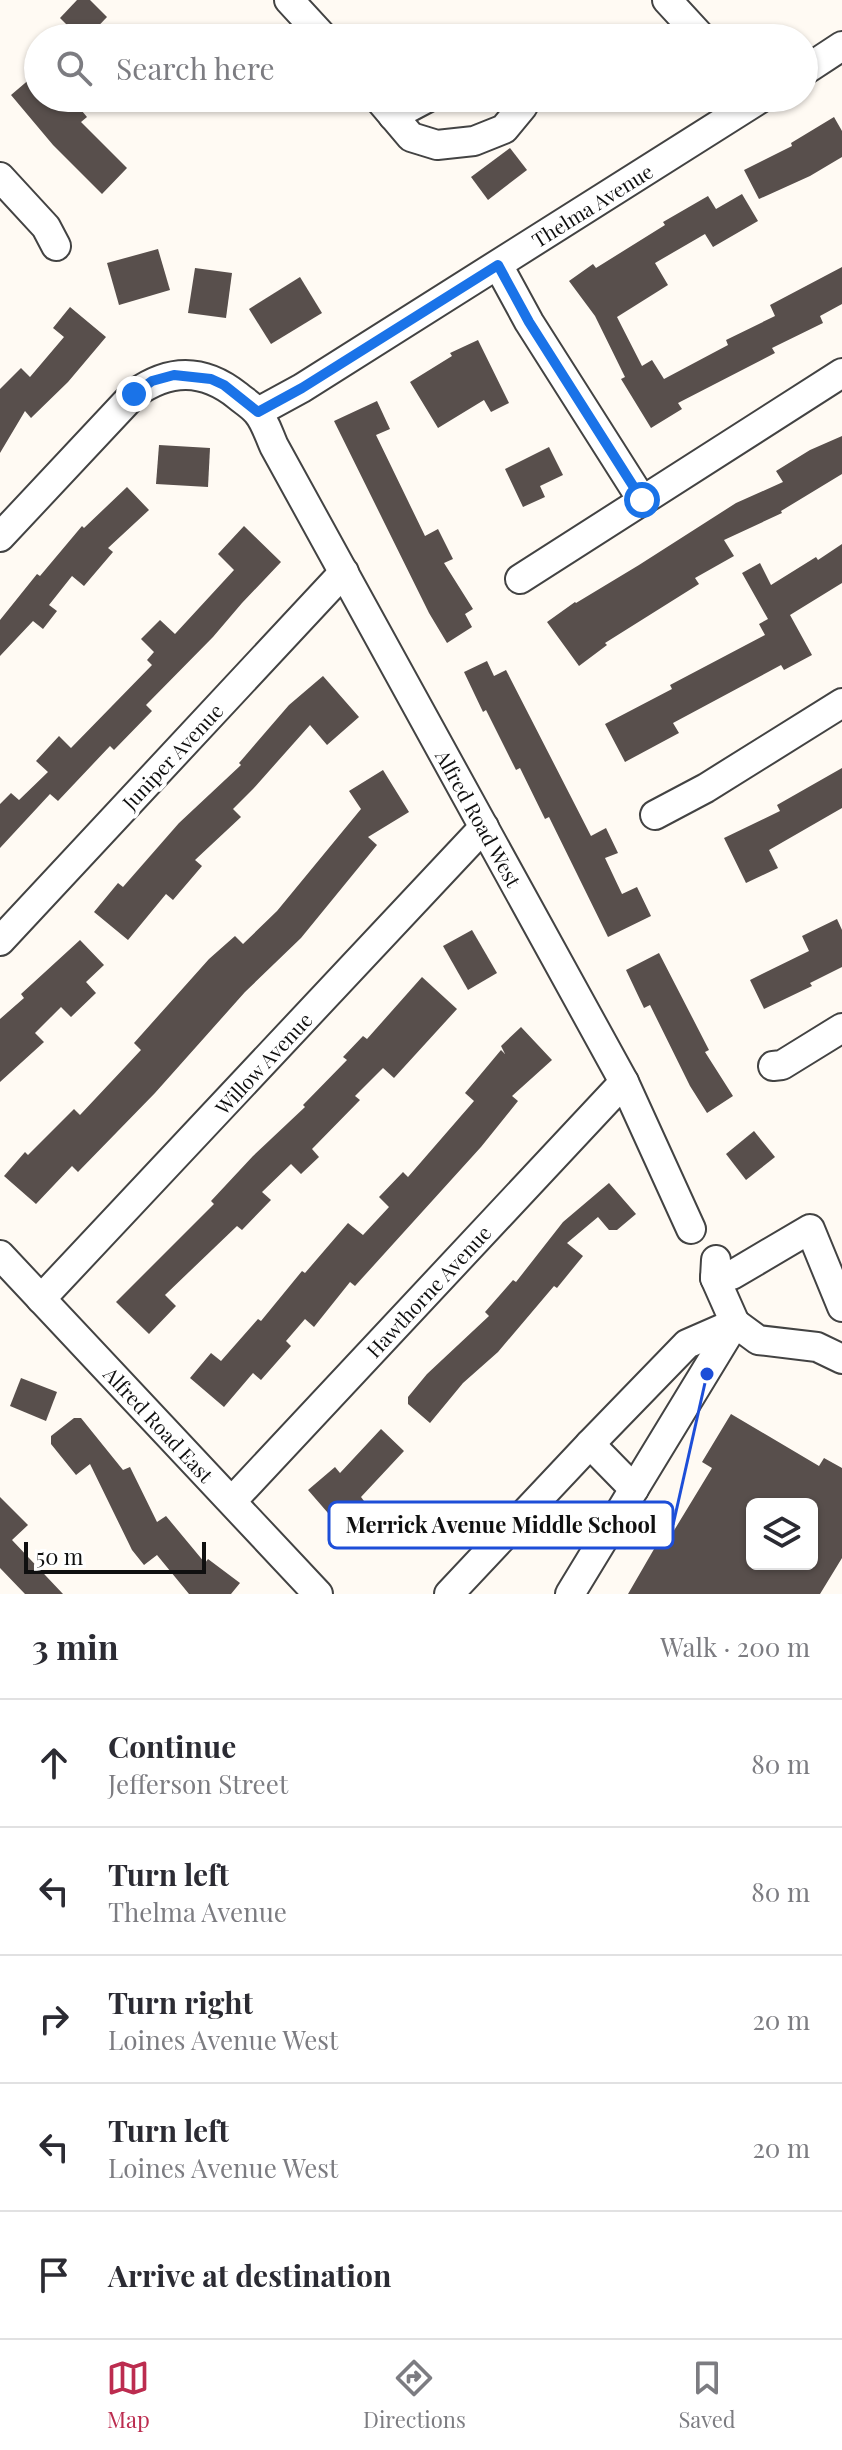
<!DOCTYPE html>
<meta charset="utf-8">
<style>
body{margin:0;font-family:"Playfair Display",serif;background:#f2f2f3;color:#2b2b33}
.controls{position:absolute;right:24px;bottom:24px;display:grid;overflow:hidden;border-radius:12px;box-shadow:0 2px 6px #0004}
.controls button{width:72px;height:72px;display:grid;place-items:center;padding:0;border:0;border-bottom:2px solid #e1e1e2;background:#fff;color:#2b2b33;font:40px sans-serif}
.scale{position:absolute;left:24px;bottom:20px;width:182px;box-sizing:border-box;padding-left:8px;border:4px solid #101010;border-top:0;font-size:22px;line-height:28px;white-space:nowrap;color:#101010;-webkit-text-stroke:6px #fff;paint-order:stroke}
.stop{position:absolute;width:24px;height:24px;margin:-18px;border:6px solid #1a73e8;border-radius:50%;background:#fff}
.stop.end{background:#1a73e8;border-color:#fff;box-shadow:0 2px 8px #0008}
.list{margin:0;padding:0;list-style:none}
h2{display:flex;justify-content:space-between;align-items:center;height:104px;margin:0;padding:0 32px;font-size:34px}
h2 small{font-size:26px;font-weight:400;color:#7c7c81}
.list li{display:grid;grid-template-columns:52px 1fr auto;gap:24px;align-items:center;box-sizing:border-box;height:128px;padding:0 32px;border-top:2px solid #e1e1e2}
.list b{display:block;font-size:30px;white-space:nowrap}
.list p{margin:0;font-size:26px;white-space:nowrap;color:#7c7c81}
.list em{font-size:26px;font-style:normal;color:#7c7c81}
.icon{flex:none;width:44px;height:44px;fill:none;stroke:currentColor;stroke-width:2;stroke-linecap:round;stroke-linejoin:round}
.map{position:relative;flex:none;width:842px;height:1594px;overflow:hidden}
.search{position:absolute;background:#fff;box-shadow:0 2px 6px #0004;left:24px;right:24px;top:24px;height:88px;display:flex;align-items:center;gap:20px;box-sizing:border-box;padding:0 28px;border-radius:44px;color:#7c7c81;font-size:30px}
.sheet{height:744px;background:#fff}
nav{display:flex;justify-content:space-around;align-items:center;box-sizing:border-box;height:112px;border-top:2px solid #e1e1e2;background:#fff;font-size:22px;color:#7c7c81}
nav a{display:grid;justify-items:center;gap:4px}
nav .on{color:#bc2c4f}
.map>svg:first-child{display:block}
.building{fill:#584f4c;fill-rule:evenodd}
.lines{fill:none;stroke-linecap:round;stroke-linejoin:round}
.minor-casing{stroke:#434343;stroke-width:32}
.minor{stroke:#fff;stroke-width:28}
.route{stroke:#1a73e8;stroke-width:10}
.labels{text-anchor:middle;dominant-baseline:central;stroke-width:8;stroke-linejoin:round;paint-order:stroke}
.street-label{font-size:20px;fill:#101010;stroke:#fff}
.leader{fill:none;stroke:#1d4ed8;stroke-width:3}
.callout-dot{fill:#1d4ed8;stroke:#fff;stroke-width:3}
.callout{fill:#fff;stroke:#1d4ed8;stroke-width:3}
.callout-label{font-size:22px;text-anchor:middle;font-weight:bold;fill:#101010}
</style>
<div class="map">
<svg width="842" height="1594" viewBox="0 0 842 1594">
<rect width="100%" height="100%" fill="#fffaf3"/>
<g class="building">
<polygon points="77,0 90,0 107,17 87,38 80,38 60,18"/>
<polygon points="38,72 38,98 71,98 87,117 81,122 127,168 102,194 53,145 11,95"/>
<polygon points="834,117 842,131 842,157 810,176 759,199 744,170 792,146 791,143"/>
<polygon points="510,148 527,170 488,200 471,177"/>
<polygon points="742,194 758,221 713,247 705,234 655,263 668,285 617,317 642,366 652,360 664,379 728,345 726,340 775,316 770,305 842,267 842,304 820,316 823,323 772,348 775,353 678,403 682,409 651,428 621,379 625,377 595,316 569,281 593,264 596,268 665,225 663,222 708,196 716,209"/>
<polygon points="158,249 170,290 119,305 107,263"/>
<polygon points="195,268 232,273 226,318 188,313"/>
<polygon points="300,277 322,313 271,344 249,309"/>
<polygon points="70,307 106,337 68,382 31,418 25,411 0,453 0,389 21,368 30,377 64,337 53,328"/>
<polygon points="478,340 509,403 491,412 484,400 438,428 410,382 452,356 450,353"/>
<polygon points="377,401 390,429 376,435 425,536 438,529 453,559 444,563 473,609 465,614 472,627 447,643 429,613 334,421"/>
<polygon points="842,436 842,474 781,511 782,513 724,540 734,556 695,578 699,584 605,643 607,645 579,666 547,622 575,602 576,603 639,565 736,503 783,482 776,471 810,450"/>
<polygon points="159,445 210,448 208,487 156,484"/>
<polygon points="549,447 563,475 540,486 545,497 523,507 505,469"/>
<polygon points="127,487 149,510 108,548 113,552 84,586 72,576 49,605 57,611 43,629 33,621 0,656 0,620 37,574 40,576 82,526 84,528"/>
<polygon points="244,526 281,562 242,603 213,637 146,705 152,711 114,750 110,746 58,801 50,794 0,848 0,804 11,793 19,800 48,772 36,761 59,736 71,748 152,665 147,660 154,652 141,639 160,620 175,634 234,570 218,554"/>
<polygon points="842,544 842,583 790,615 812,655 784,670 781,665 673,723 679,733 625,762 605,724 672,689 670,685 765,635 759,624 768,619 742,573 760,563 771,585 816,557 818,560"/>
<polygon points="487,661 494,676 506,670 591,836 606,828 618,853 605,858 622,894 637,887 651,916 608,937 549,817 545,819 520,768 516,770 486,710 483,712 464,672"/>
<polygon points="323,676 359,717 327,745 310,725 253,789 233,809 241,817 195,860 202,866 173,900 166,894 128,940 94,912 118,883 123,887 179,823 241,765 239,763 289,705"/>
<polygon points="842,768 842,808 769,850 778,868 746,883 724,838 780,811 777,805"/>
<polygon points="383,770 409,812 368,837 377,845 301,938 245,992 155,1093 78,1172 72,1166 36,1204 4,1176 25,1152 28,1155 74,1109 80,1115 141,1050 134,1043 209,959 235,936 243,944 277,911 361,809 349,791"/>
<polygon points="837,919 842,930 842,967 810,983 812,986 764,1009 750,980 809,951 802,936"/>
<polygon points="472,930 497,973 468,990 443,946"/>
<polygon points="80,940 104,965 86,982 96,993 71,1017 61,1007 35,1033 44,1042 0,1082 0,1019 24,998 21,994"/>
<polygon points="659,953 709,1050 705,1052 733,1096 707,1113 690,1086 650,1005 644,1008 626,970"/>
<polygon points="422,977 457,1009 394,1078 383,1068 355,1096 360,1100 312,1149 319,1157 301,1174 291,1164 262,1192 271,1200 242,1230 237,1226 165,1295 176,1306 149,1334 116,1302 214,1204 211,1201 253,1156 305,1107 303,1105 347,1060 343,1057 363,1036 367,1039"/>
<polygon points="521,1027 552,1060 512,1096 518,1101 481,1147 355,1286 350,1282 314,1327 305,1319 286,1341 291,1346 261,1380 253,1373 224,1407 190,1378 211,1353 221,1361 258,1319 261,1321 302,1271 305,1273 348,1223 363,1235 389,1207 379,1197 403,1172 408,1177 474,1101 465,1093 501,1050 505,1054 501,1046"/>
<polygon points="754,1131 775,1157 746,1180 726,1154"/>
<polygon points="609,1183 636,1214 617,1230 609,1230 598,1217 567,1243 583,1256 557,1288 554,1286 498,1352 463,1383 430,1423 408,1404 408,1397 427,1374 489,1316 485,1312 513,1280 516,1282 563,1222"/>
<polygon points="21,1378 57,1392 46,1421 10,1406"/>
<path d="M731 1414 819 1466 824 1458 842 1468V1558L820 1594H628L661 1537 667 1542 712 1468 702 1462ZM752 1504H812V1564H752Z"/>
<polygon points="74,1418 81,1418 123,1470 130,1467 157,1522 166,1516 205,1563 208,1559 240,1583 231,1594 189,1594 157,1555 144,1565 132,1550 90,1464 76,1475 51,1444 51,1436"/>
<polygon points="381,1429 404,1451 361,1497 367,1505 341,1528 308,1490 335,1467 340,1473"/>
<polygon points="0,1497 28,1525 12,1540 63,1594 25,1594 0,1568"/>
</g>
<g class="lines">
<defs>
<g id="minor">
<polyline points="289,0 324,38"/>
<polyline points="667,0 702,38"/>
<polyline points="804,71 842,46"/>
<polyline points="378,98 411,137 437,145 474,141 504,129 523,106 519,98"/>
<polyline points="393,116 427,98"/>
<polyline points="0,177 46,227 56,246"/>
<polyline points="498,265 529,322 642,500"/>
<polyline points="258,412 302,388 761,98"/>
<path d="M0 537 134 394C169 369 203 368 238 396 244 401 252 406 257 412 265 421 269 435 274 446L624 1082 691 1229"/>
<polyline points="520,579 842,373"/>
<polyline points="655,815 706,788 842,703"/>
<polyline points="0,941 344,572"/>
<polyline points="773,1066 782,1065 842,1028"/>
<polyline points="0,1255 318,1594"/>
<polyline points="715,1278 732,1275 810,1229 842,1307"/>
<polyline points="41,1299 484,827"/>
<polyline points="590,1444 634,1489"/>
<polyline points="232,1501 624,1082"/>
<polyline points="449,1594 590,1444 687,1344 735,1323 758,1340 817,1347 842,1359"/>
<polyline points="570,1594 735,1323 715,1278 716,1260"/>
</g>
</defs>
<use href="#minor" class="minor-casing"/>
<use href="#minor" class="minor"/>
</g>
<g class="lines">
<polyline class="route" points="134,394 152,381 174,375 211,379 224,385 258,412 302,388 498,265 529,322 642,500"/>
</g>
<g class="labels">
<g class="street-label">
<text transform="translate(592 205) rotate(-32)">Thelma Avenue</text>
<text transform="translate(172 756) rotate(-47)">Juniper Avenue</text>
<text transform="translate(479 818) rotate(61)">Alfred Road West</text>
<text transform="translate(263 1063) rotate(-47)">Willow Avenue</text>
<text transform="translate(428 1291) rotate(-47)">Hawthorne Avenue</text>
<text transform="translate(159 1424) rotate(47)">Alfred Road East</text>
</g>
</g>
<path class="leader" d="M707 1374L673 1525"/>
<circle class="callout-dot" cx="707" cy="1374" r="8"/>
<rect class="callout" x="329" y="1502" width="344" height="46" rx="8"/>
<g class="callout-label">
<text x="501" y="1533">Merrick Avenue Middle School</text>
</g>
</svg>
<div class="controls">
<button><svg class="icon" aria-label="layers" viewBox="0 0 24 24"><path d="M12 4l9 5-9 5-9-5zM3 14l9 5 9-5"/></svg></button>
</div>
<div class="scale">50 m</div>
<div class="stop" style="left:642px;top:500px"></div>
<div class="stop end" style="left:134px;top:394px"></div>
<div class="search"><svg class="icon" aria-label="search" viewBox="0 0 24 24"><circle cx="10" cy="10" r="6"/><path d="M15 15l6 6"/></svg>Search here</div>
</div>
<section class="sheet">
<h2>3 min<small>Walk · 200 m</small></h2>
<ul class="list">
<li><svg class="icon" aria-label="ahead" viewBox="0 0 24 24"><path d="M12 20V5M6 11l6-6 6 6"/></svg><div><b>Continue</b><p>Jefferson Street</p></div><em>80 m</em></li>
<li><svg class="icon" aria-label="left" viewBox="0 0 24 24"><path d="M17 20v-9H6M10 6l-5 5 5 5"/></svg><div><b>Turn left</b><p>Thelma Avenue</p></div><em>80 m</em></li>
<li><svg class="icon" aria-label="right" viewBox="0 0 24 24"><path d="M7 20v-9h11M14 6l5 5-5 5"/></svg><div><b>Turn right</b><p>Loines Avenue West</p></div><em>20 m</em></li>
<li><svg class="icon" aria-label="left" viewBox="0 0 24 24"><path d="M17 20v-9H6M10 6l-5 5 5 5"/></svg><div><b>Turn left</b><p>Loines Avenue West</p></div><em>20 m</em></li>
<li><svg class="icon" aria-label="arrive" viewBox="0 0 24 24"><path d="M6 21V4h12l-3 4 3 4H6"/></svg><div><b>Arrive at destination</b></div></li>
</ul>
</section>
<nav>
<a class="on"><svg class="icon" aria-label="map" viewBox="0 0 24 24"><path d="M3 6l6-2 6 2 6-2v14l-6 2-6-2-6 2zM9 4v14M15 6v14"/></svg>Map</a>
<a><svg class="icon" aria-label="directions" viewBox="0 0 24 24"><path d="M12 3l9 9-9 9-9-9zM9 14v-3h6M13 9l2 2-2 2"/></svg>Directions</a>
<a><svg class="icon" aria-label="saved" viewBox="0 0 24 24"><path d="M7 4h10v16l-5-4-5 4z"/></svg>Saved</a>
</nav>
